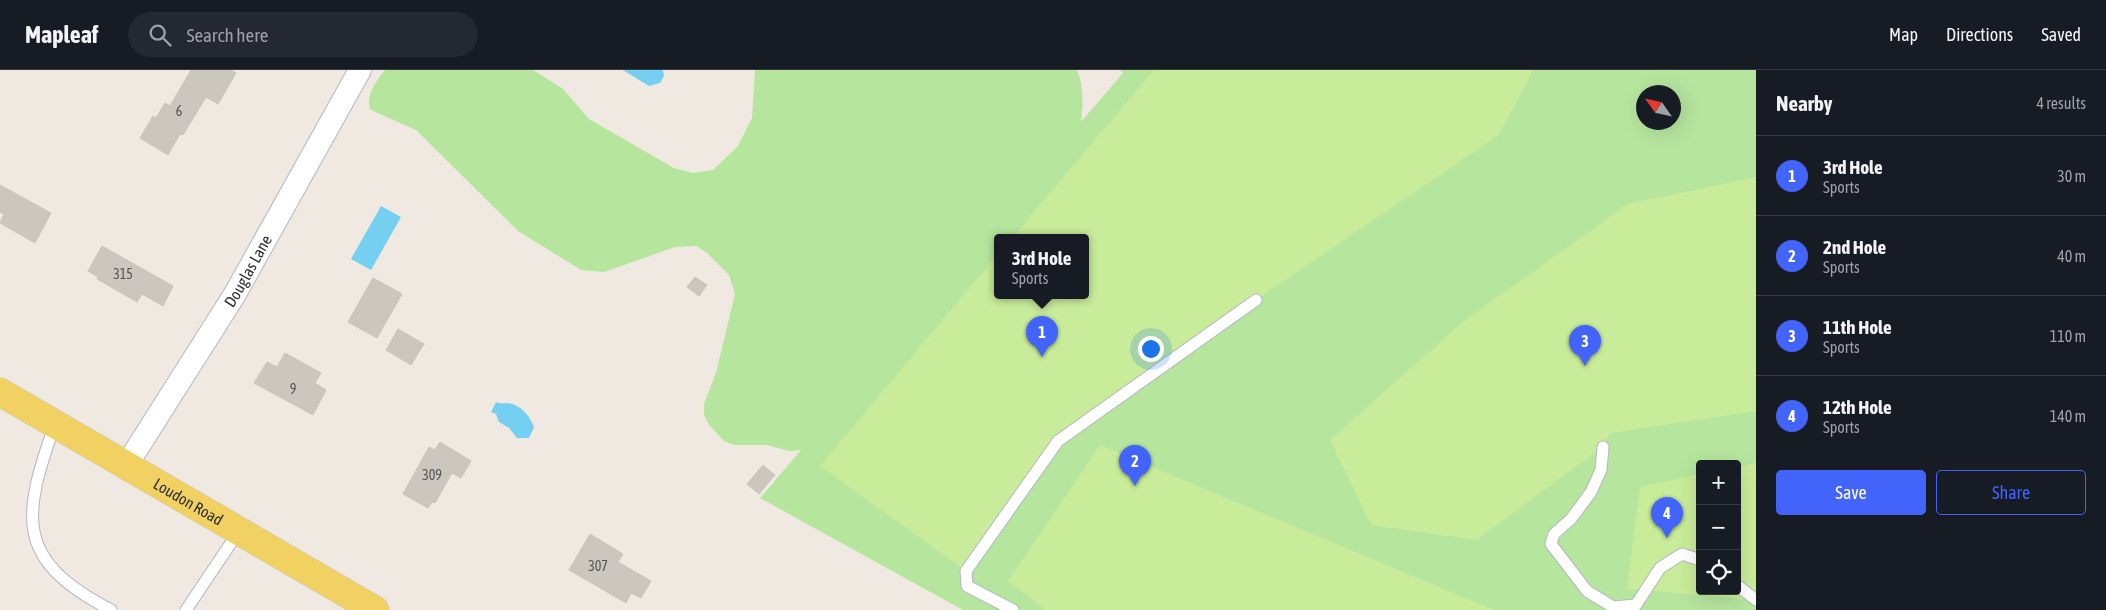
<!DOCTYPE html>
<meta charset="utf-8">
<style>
body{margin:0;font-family:"Asap Condensed",sans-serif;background:#242831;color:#f1f3f6}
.controls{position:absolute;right:15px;bottom:15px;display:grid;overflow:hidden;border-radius:5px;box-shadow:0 5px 20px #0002}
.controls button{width:45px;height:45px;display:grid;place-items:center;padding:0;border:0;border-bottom:1px solid #363941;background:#171b24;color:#f1f3f6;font:25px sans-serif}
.compass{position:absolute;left:1636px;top:15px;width:45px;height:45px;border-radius:50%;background:#171b24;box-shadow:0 5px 20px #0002;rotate:304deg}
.you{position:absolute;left:1150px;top:278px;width:18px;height:18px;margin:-12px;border:4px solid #fff;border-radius:50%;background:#1a73e8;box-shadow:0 0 0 8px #1a73e833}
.badge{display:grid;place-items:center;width:32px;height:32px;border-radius:50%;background:#4264fb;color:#fff;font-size:16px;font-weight:700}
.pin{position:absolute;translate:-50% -41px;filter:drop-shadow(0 1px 2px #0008)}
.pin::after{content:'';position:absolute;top:26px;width:18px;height:15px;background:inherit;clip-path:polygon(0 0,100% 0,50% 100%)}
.popup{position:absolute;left:994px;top:164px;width:95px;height:65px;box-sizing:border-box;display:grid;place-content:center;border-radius:5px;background:#171b24;filter:drop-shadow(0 1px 4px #0005);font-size:16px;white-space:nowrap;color:#9ea1a6}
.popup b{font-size:19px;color:#f1f3f6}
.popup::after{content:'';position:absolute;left:50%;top:100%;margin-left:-10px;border:10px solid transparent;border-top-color:#171b24}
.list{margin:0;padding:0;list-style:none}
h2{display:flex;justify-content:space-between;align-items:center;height:65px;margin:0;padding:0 20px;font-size:21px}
h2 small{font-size:16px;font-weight:400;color:#9ea1a6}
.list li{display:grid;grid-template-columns:32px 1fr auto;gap:15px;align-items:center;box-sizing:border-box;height:80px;padding:0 20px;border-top:1px solid #363941}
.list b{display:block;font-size:19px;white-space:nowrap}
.list p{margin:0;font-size:16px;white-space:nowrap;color:#9ea1a6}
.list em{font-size:16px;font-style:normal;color:#9ea1a6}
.actions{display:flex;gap:10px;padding:15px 20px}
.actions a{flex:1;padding:11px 0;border:1px solid #4264fb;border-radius:5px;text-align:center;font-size:18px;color:#4264fb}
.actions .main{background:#4264fb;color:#fff}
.icon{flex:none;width:28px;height:28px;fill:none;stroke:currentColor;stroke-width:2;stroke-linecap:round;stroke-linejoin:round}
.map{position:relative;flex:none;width:1756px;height:540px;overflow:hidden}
header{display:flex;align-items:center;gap:30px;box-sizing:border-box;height:70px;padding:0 25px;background:#171b24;border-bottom:1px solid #363941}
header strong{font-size:24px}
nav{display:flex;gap:28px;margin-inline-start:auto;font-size:18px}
.search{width:350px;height:45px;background:#242831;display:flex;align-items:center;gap:12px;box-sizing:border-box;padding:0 18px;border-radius:28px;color:#9ea1a6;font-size:19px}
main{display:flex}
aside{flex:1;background:#171b24}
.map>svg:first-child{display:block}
.green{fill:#b6e59e;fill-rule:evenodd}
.pitch{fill:#c9ec9a}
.water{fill:#75cff0}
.building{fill:#cbc7bf;stroke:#cbc5ba}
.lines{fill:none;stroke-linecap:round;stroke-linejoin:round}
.lane-casing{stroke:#b4b7c1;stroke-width:13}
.street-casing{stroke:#b4b7c1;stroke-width:24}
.primary-casing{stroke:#c9c9c9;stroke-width:29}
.lane{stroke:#fff;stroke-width:11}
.street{stroke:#fff;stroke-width:22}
.primary{stroke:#f2d163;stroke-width:28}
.labels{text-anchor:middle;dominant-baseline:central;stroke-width:4;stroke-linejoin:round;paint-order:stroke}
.number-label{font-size:14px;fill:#555452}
.street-label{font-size:16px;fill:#2e2e2e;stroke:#fff}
</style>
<header>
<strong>Mapleaf</strong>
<div class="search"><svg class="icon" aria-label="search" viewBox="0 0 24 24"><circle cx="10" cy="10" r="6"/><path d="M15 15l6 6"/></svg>Search here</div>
<nav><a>Map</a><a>Directions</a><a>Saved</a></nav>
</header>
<main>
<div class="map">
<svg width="1756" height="540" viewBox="0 0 1756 540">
<rect width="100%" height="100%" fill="#efe9e1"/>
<path class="green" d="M385 0H533L563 19 589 49 674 98 693 103 713 100 738 76 752 48 755 0H1077C1084 17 1083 35 1081 52L1123 3 1120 0H1756V540H963L760 428 801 380 789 381 767 375H734L724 371 709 355 704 345V334L716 303 735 224 729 205 706 182 696 176 675 177 604 202 581 200 518 161 416 60 371 40C364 27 377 10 385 0ZM1644 22H1674V52H1644ZM998 168H1086V226H998ZM1700 394H1737V521H1700Z"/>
<g class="pitch">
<polygon points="1154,0 1533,0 1499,65 1089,343 966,501 820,396 998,184 998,226 1086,226 1086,168 1012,168"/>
<polygon points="1756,107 1756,341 1610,363 1603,377 1476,470 1371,455 1330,370 1464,251 1628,134"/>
<polygon points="1100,375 1494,540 1046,540 1008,511"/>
<polygon points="1756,393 1756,530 1627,519 1640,417 1700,404 1700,521 1737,521 1737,397"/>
</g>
<g class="water">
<polygon points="623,0 663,0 664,6 660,13 649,16"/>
<polygon points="381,136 401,147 371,200 351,189"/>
<path d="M496 332C502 335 506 332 512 334 523 337 530 347 534 357L529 368H517L509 358 499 352 496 344 491 342Z"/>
</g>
<g class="building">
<polygon points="191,0 231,0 236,3 218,34 206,27 183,65 180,64 168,85 140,68 153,46 156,48 165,33 170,36"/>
<polygon points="0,115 51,143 35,173 0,153 4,144 0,142"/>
<polygon points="102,176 173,216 163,236 142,224 137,232 97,209 98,207 88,201"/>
<polygon points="695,207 707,215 699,226 687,217"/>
<polygon points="373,208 402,224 377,268 348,252"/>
<polygon points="398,259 424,274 411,295 386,280"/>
<polygon points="285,283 321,303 315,313 326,320 313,345 254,313 267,292 277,297"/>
<polygon points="440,372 471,391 461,408 452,403 435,433 432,432 428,438 403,424 429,377 435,380"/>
<polygon points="763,395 775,405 759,424 747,414"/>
<polygon points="590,464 623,484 618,492 651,511 641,528 631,523 626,533 569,500"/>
</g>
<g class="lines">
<defs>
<g id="lane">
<path d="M55 354C22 447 14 490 111 540"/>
<polyline points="1603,377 1601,400 1591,422 1571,449 1554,464 1551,474 1587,521 1613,537 1636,535 1660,498 1682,484 1700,490"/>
<polyline points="1737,515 1756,530"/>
<polyline points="186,540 239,461"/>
<polyline points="1013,540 967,516 966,501 1058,371 1256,230"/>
</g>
<g id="street">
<path id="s1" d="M126 396 235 224 360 0"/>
</g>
<g id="primary">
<path id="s2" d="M0 322 375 540"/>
</g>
</defs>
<use href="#lane" class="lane-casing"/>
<use href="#street" class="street-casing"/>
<use href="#primary" class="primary-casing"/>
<use href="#lane" class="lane"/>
<use href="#street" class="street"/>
<use href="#primary" class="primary"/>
</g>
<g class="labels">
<g class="number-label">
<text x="179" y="41">6</text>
<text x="123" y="204">315</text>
<text x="293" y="319">9</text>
<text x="432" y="405">309</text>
<text x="598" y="496">307</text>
</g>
<g class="street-label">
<text stroke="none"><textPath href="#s1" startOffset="230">Douglas Lane</textPath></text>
<text stroke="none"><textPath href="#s2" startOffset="218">Loudon Road</textPath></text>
</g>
</g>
</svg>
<div class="controls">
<button>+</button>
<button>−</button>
<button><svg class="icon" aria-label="locate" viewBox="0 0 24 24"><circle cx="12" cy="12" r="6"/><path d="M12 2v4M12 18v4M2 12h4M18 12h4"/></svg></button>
</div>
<svg class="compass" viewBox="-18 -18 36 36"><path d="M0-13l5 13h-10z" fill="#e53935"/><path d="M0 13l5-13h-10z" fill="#9ea1a6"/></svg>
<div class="you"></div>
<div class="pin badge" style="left:1042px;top:287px">1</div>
<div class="popup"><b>3rd Hole</b>Sports</div>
<div class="pin badge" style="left:1135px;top:416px">2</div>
<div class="pin badge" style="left:1585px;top:296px">3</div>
<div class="pin badge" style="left:1667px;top:468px">4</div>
</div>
<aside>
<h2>Nearby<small>4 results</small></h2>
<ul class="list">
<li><span class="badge">1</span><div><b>3rd Hole</b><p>Sports</p></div><em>30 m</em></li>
<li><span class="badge">2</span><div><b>2nd Hole</b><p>Sports</p></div><em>40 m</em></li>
<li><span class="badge">3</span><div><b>11th Hole</b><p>Sports</p></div><em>110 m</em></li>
<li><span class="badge">4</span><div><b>12th Hole</b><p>Sports</p></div><em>140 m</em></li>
</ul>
<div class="actions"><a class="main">Save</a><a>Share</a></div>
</aside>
</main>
